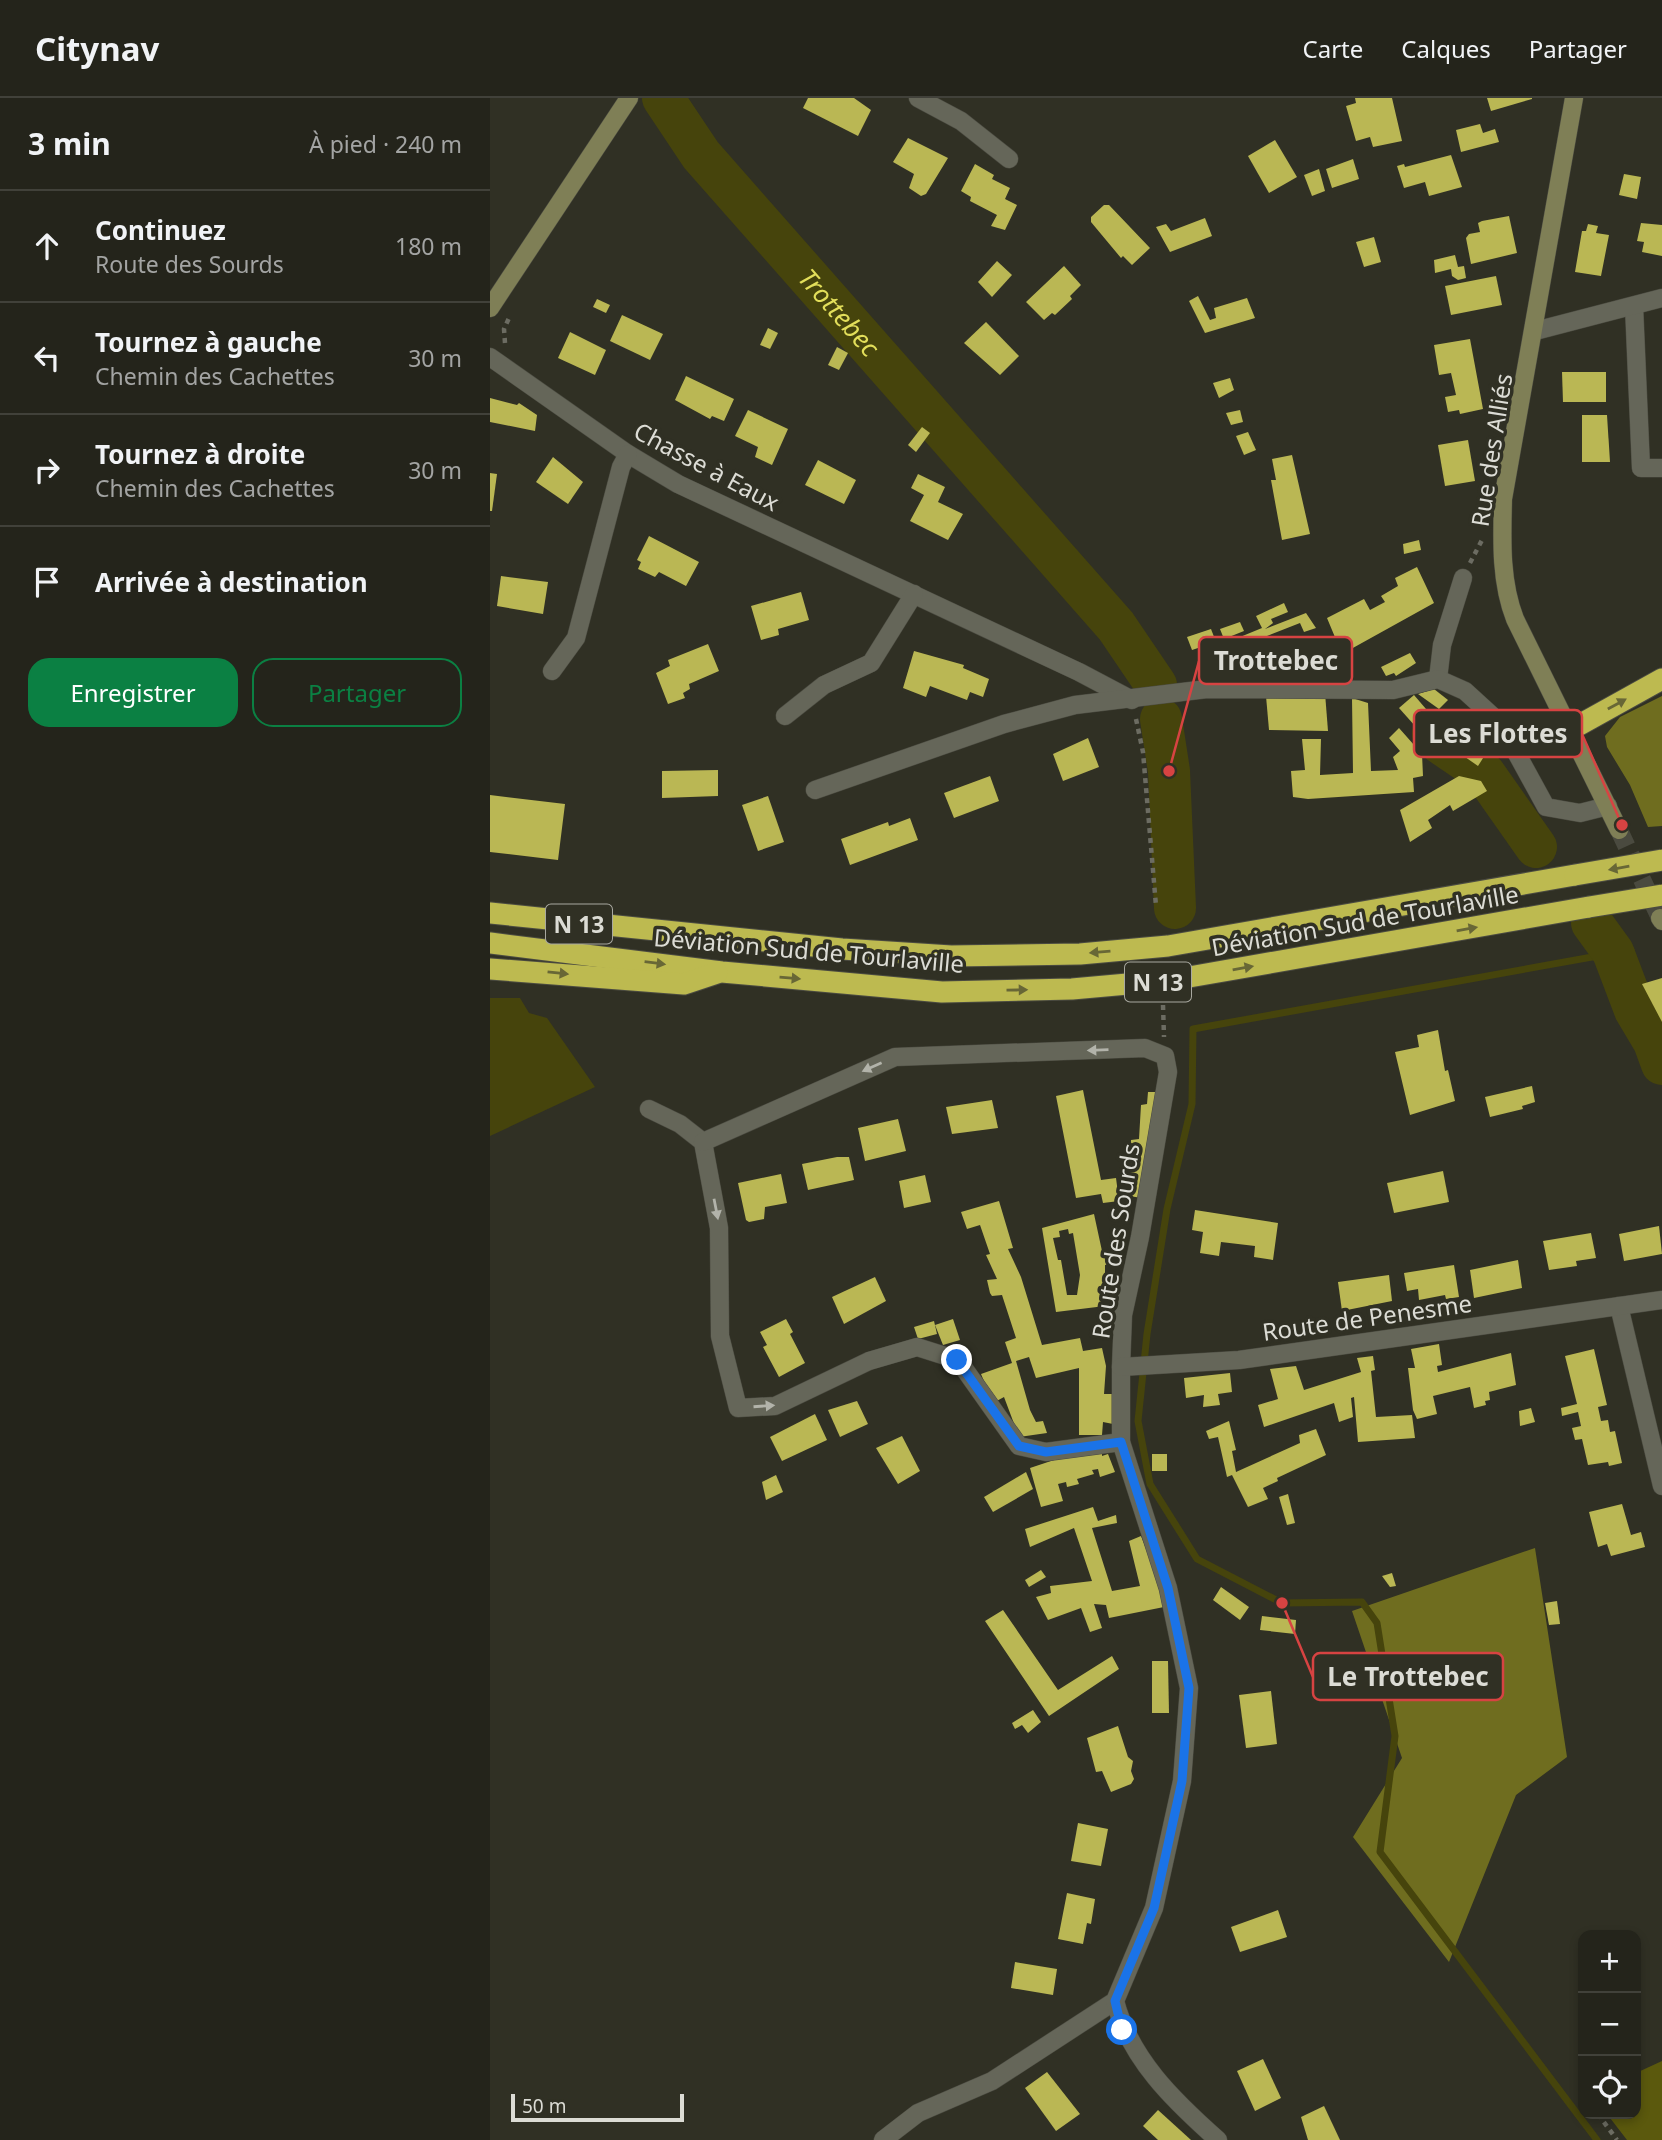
<!DOCTYPE html>
<html lang="fr">
<meta charset="utf-8">
<style>
body{margin:0;font-family:"Noto Sans",sans-serif;background:#303028;color:#f1f3f6}
.controls{position:absolute;right:21px;bottom:21px;display:grid;overflow:hidden;border-radius:14px;box-shadow:0 4px 10px #0003}
.controls button{width:63px;height:63px;display:grid;place-items:center;padding:0;border:0;border-bottom:2px solid #41413a;background:#24241b;color:#f1f3f6;font:35px sans-serif}
.scale{position:absolute;left:21px;bottom:18px;width:173px;box-sizing:border-box;padding-left:7px;border:4px solid #dcdcd5;border-top:0;font-size:19px;line-height:24px;white-space:nowrap;color:#dcdcd5;-webkit-text-stroke:5px #303024;paint-order:stroke}
.stop{position:absolute;width:21px;height:21px;margin:-16px;border:5px solid #1a73e8;border-radius:50%;background:#fff}
.stop.end{background:#1a73e8;border-color:#fff;box-shadow:0 2px 7px #0008}
.list{margin:0;padding:0;list-style:none}
h2{display:flex;justify-content:space-between;align-items:center;height:91px;margin:0;padding:0 28px;font-size:30px}
h2 small{font-size:23px;font-weight:400;color:#a3a4a3}
.list li{display:grid;grid-template-columns:46px 1fr auto;gap:21px;align-items:center;box-sizing:border-box;height:112px;padding:0 28px;border-top:2px solid #41413a}
.list b{display:block;font-size:26px;white-space:nowrap}
.list p{margin:0;font-size:23px;white-space:nowrap;color:#a3a4a3}
.list em{font-size:23px;font-style:normal;color:#a3a4a3}
.actions{display:flex;gap:14px;padding:21px 28px}
.actions a{flex:1;padding:16px 0;border:2px solid #0b8043;border-radius:21px;text-align:center;font-size:24px;color:#0b8043}
.actions .main{background:#0b8043;color:#fff}
.icon{flex:none;width:38px;height:38px;fill:none;stroke:currentColor;stroke-width:2;stroke-linecap:round;stroke-linejoin:round}
.map{position:relative;flex:none;width:1172px;height:2042px;overflow:hidden}
header{display:flex;align-items:center;gap:42px;box-sizing:border-box;height:98px;padding:0 35px;background:#24241b;border-bottom:2px solid #41413a}
header strong{font-size:33px}
nav{display:flex;gap:38px;margin-inline-start:auto;font-size:24px}
main{display:flex}
aside{flex:1;background:#24241b}
.map>svg:first-child{display:block}
.green{fill:#5b590d}
.forest{fill:#6f6d1f}
.water{fill:#46440c}
.lines{fill:none;stroke-linecap:round;stroke-linejoin:round}
.stream{stroke:#46440c;stroke-width:7}
.river{stroke:#46440c;stroke-width:42}
.building{fill:#bab754;fill-rule:evenodd}
.secondary-tunnel{stroke:#4a4a3f;stroke-width:18;stroke-dasharray:18 9;stroke-linecap:butt}
.street-casing{stroke:#4b4b41;stroke-width:19}
.secondary-casing{stroke:#4b4b41;stroke-width:19}
.highway-casing{stroke:#4b4b41;stroke-width:23}
.path{stroke:#6c6c62;stroke-width:4.5;stroke-dasharray:5 5;stroke-linecap:butt}
.street{stroke:#656659;stroke-width:18}
.secondary{stroke:#7f7f56;stroke-width:18}
.highway{stroke:#bdba50;stroke-width:21}
.highway-bridge-casing{stroke:#4b4b41;stroke-width:23;stroke-linecap:butt}
.highway-bridge{stroke:#bdba50;stroke-width:21}
.oneway{fill:#686736}
.oneway2{fill:#b2b3aa}
.route{stroke:#1a73e8;stroke-width:9}
.labels{text-anchor:middle;dominant-baseline:central;stroke-width:7;stroke-linejoin:round;paint-order:stroke}
.shield{fill:#303024;stroke:#a8a8a0;stroke-width:2}
.shield-label{font-size:23px;font-weight:bold;fill:#dcdcd5}
.street-label{font-size:24px;fill:#dcdcd5;stroke:#303024}
.water-label{font-size:26px;font-style:italic;fill:#e2de5a;stroke:#303024}
.leader{fill:none;stroke:#d74342;stroke-width:2.5}
.callout-dot{fill:#d74342;stroke:#303024;stroke-width:2.5}
.callout{fill:#303024;stroke:#d74342;stroke-width:2.5}
.callout-label{font-size:26px;text-anchor:middle;font-weight:bold;fill:#dcdcd5}
</style>
<header>
<strong>Citynav</strong>
<nav><a>Carte</a><a>Calques</a><a>Partager</a></nav>
</header>
<main>
<aside>
<h2>3 min<small>À pied · 240 m</small></h2>
<ul class="list">
<li><svg class="icon" aria-label="ahead" viewBox="0 0 24 24"><path d="M12 20V5M6 11l6-6 6 6"/></svg><div><b>Continuez</b><p>Route des Sourds</p></div><em>180 m</em></li>
<li><svg class="icon" aria-label="left" viewBox="0 0 24 24"><path d="M17 20v-9H6M10 6l-5 5 5 5"/></svg><div><b>Tournez à gauche</b><p>Chemin des Cachettes</p></div><em>30 m</em></li>
<li><svg class="icon" aria-label="right" viewBox="0 0 24 24"><path d="M7 20v-9h11M14 6l5 5-5 5"/></svg><div><b>Tournez à droite</b><p>Chemin des Cachettes</p></div><em>30 m</em></li>
<li><svg class="icon" aria-label="arrive" viewBox="0 0 24 24"><path d="M6 21V4h12l-3 4 3 4H6"/></svg><div><b>Arrivée à destination</b></div></li>
</ul>
<div class="actions"><a class="main">Enregistrer</a><a>Partager</a></div>
</aside>
<div class="map">
<svg width="1172" height="2042" viewBox="0 0 1172 2042">
<rect width="100%" height="100%" fill="#303024"/>
<polygon class="green" points="1172,1963 1172,2042 1137,2042 1117,2016 1146,2016 1146,1975"/>
<g class="forest">
<polygon points="1172,598 1172,728 1158,729 1140,687 1117,649 1115,638 1130,619"/>
<polygon points="1045,1450 1077,1659 1026,1697 959,1864 863,1739 912,1660 862,1513"/>
</g>
<polygon class="water" points="0,900 30,900 39,915 57,920 105,989 0,1038"/>
<g class="lines">
<polyline class="stream" points="1107,2042 890,1754 905,1638 887,1525 872,1504 792,1505 707,1461 660,1386 648,1323 657,1236 677,1111 702,1006 703,931 1141,852"/>
<g class="river">
<path id="s1" d="M173 0 211 57 626 528 666 587"/>
<polyline points="671,621 679,673 685,810"/>
<polyline points="943,636 950,645 994,675 1046,749"/>
<polyline points="1102,825 1123,854 1145,912 1164,944 1172,966"/>
</g>
</g>
<g class="building">
<polygon points="318,0 364,0 381,12 368,38 313,10"/>
<polygon points="865,0 902,0 912,43 883,49 880,39 866,43 856,8 866,5"/>
<polygon points="997,0 1042,0 1042,1 1001,13"/>
<polygon points="990,26 993,35 1005,31 1009,44 971,54 966,32"/>
<polygon points="418,40 458,60 436,96 431,98 419,90 424,76 403,64"/>
<polygon points="785,42 807,79 779,95 758,58"/>
<polygon points="961,57 972,89 939,98 935,84 914,90 907,68 914,66 915,69"/>
<polygon points="863,61 869,81 842,90 836,71"/>
<polygon points="485,66 504,77 502,81 520,90 515,101 527,107 515,132 501,128 507,117 480,103 481,99 471,93"/>
<polygon points="829,71 835,93 822,98 814,77"/>
<polygon points="1134,76 1151,79 1147,101 1129,97"/>
<polygon points="614,107 619,107 660,150 642,167 633,158 631,160 601,124 601,119"/>
<polygon points="1019,118 1027,155 981,166 976,140 979,136 990,134 988,125 992,123"/>
<polygon points="715,120 722,138 680,154 666,129 676,126 681,133"/>
<polygon points="1151,125 1172,127 1172,158 1152,154 1154,144 1147,143"/>
<polygon points="1098,126 1108,128 1106,135 1119,137 1111,178 1085,174 1092,133 1096,133"/>
<polygon points="884,139 891,164 874,169 866,144"/>
<polygon points="965,157 968,169 974,168 976,180 968,182 962,178 961,171 945,175 944,162"/>
<polygon points="507,163 522,177 502,199 488,184"/>
<polygon points="574,168 591,187 580,198 582,201 565,217 562,215 554,222 536,204"/>
<polygon points="1006,178 1012,207 961,217 955,188"/>
<polygon points="708,198 720,222 726,220 724,210 757,200 765,220 715,235 699,203"/>
<polygon points="107,201 120,207 116,215 103,209"/>
<polygon points="132,217 173,236 160,262 120,243"/>
<polygon points="496,224 529,258 510,277 474,245"/>
<polygon points="278,230 288,235 280,251 270,247"/>
<polygon points="80,234 116,252 105,277 68,260"/>
<polygon points="980,241 993,311 970,316 969,312 958,314 955,299 966,297 961,275 949,277 944,247"/>
<polygon points="347,249 358,255 349,272 338,267"/>
<polygon points="1072,274 1116,274 1116,304 1073,304"/>
<polygon points="196,278 244,301 234,323 222,318 220,321 185,302"/>
<polygon points="740,280 744,292 729,300 723,285"/>
<polygon points="0,300 27,307 29,305 47,317 45,333 0,324"/>
<polygon points="258,312 298,331 282,367 265,359 268,349 245,338"/>
<polygon points="750,312 753,324 741,327 736,315"/>
<polygon points="1092,317 1117,317 1120,364 1092,364"/>
<polygon points="432,329 440,335 426,354 418,347"/>
<polygon points="758,334 766,352 754,357 746,338"/>
<polygon points="978,342 985,383 955,388 948,347"/>
<polygon points="802,357 820,436 792,442 781,382 786,382 782,361"/>
<polygon points="63,359 93,384 78,406 46,384"/>
<polygon points="328,362 366,382 354,406 315,387"/>
<polygon points="0,375 7,376 2,413 0,413"/>
<polygon points="428,376 455,389 448,404 473,416 458,442 420,423 434,397 421,390"/>
<polygon points="159,438 209,464 196,488 169,474 165,479 148,471 151,464 147,462"/>
<polygon points="929,442 931,452 914,456 913,446"/>
<polygon points="927,469 944,505 852,556 837,520 874,501 880,512 895,504 891,498 908,488 905,480"/>
<polygon points="11,478 58,484 53,516 7,508"/>
<polygon points="311,494 319,522 288,531 289,537 271,542 261,508"/>
<polygon points="794,505 798,514 781,521 783,525 775,531 816,515 826,530 814,534 810,525 777,538 780,550 761,553 765,576 720,576 716,557 734,551 733,546 772,530 766,518"/>
<polygon points="750,524 754,533 734,541 730,531"/>
<polygon points="721,531 726,544 702,552 697,539"/>
<polygon points="218,546 229,573 199,586 200,591 193,595 195,600 178,606 166,575 180,568 178,562"/>
<polygon points="424,553 474,567 473,570 499,581 493,599 480,594 477,602 440,588 436,599 413,590"/>
<polygon points="920,555 926,565 906,578 904,575 896,578 891,569"/>
<polygon points="944,591 958,602 949,611 928,596"/>
<polygon points="835,595 838,633 779,632 776,598"/>
<polygon points="924,597 948,625 934,638 909,610"/>
<polygon points="862,600 878,605 881,673 908,672 903,659 910,653 899,640 909,630 932,656 933,678 923,680 924,694 818,701 803,699 801,673 815,672 812,641 831,641 830,677 863,675"/>
<polygon points="969,625 1002,646 988,668 955,645"/>
<polygon points="598,640 609,669 573,683 563,656"/>
<polygon points="228,672 228,698 172,700 172,673"/>
<polygon points="500,678 509,703 464,720 454,695"/>
<polygon points="969,678 991,683 997,693 963,713 960,707 938,722 942,730 920,744 910,712"/>
<polygon points="0,697 75,706 68,762 0,754"/>
<polygon points="278,698 294,744 268,753 252,707"/>
<polygon points="420,720 428,742 360,767 351,741 398,724 399,728"/>
<polygon points="1172,880 1172,924 1152,886"/>
<polygon points="948,932 955,973 958,972 965,1003 920,1017 905,954 929,949 927,937"/>
<polygon points="1042,988 1045,1004 1032,1008 1033,1011 1000,1019 995,999"/>
<polygon points="593,992 611,1082 626,1080 629,1103 613,1105 611,1096 586,1100 566,998"/>
<polygon points="658,994 666,994 652,1100 639,1098 641,1042 649,1041 651,1007 657,1006"/>
<polygon points="502,1002 508,1030 462,1036 456,1009"/>
<polygon points="408,1021 416,1053 375,1063 368,1030"/>
<polygon points="347,1059 359,1059 364,1082 318,1092 312,1066"/>
<polygon points="953,1073 959,1104 904,1115 897,1085"/>
<polygon points="291,1076 297,1105 275,1109 274,1121 259,1124 256,1122 248,1085"/>
<polygon points="435,1077 441,1104 414,1110 409,1083"/>
<polygon points="509,1103 523,1150 518,1151 531,1179 552,1247 590,1240 593,1253 612,1250 616,1268 614,1296 623,1296 623,1326 613,1324 612,1337 589,1337 589,1270 546,1280 539,1259 526,1263 540,1312 546,1324 553,1323 557,1335 529,1339 514,1299 503,1305 491,1276 522,1265 515,1244 526,1240 512,1197 502,1198 500,1195 497,1182 507,1181 496,1157 500,1156 490,1127 477,1131 471,1114"/>
<polygon points="705,1112 788,1125 783,1162 764,1159 765,1148 731,1144 729,1158 710,1155 713,1134 702,1132"/>
<path d="M604 1116 612 1153 623 1152 625 1165 615 1167V1208L566 1214 552 1130ZM578 1131 579 1136 583 1135 590 1177 587 1197H577L571 1162H568L563 1140 570 1139 569 1133Z"/>
<polygon points="1169,1128 1172,1156 1134,1163 1129,1136"/>
<polygon points="1101,1135 1106,1160 1086,1163 1087,1168 1059,1172 1053,1143"/>
<polygon points="1028,1162 1032,1190 984,1200 980,1172"/>
<polygon points="964,1167 969,1199 956,1201 955,1197 929,1202 928,1191 917,1193 914,1175"/>
<polygon points="899,1177 902,1203 852,1213 848,1184"/>
<polygon points="385,1179 396,1203 354,1226 342,1199"/>
<polygon points="296,1221 303,1234 300,1236 315,1265 289,1279 273,1249 277,1247 270,1234"/>
<polygon points="463,1221 470,1242 453,1247 445,1227"/>
<polygon points="444,1223 447,1236 428,1241 424,1229"/>
<polygon points="949,1246 952,1267 947,1268 948,1274 1021,1255 1026,1287 999,1294 1000,1302 995,1303 996,1307 984,1310 980,1289 943,1298 947,1316 927,1321 923,1312 918,1270 925,1270 921,1251"/>
<polygon points="1104,1251 1117,1307 1108,1309 1111,1323 1118,1322 1120,1334 1125,1333 1132,1365 1119,1368 1118,1364 1098,1367 1092,1341 1085,1342 1082,1330 1091,1328 1088,1314 1072,1318 1071,1310 1087,1306 1075,1258"/>
<polygon points="883,1258 885,1272 881,1273 886,1319 922,1317 925,1340 868,1344 864,1299 861,1300 863,1319 849,1324 844,1305 774,1329 768,1307 788,1301 780,1271 806,1268 814,1292 871,1274 867,1260"/>
<polygon points="740,1275 742,1294 728,1296 730,1307 713,1309 714,1297 696,1300 694,1280"/>
<polygon points="367,1303 378,1326 350,1339 338,1312"/>
<polygon points="1041,1310 1045,1324 1030,1328 1029,1313"/>
<polygon points="325,1316 337,1342 292,1363 280,1339"/>
<polygon points="739,1323 746,1352 742,1353 746,1374 810,1345 809,1337 826,1331 836,1357 787,1380 788,1383 773,1390 778,1401 758,1409 742,1377 737,1379 728,1339 719,1341 716,1333"/>
<polygon points="412,1338 430,1373 408,1386 386,1350"/>
<polygon points="612,1353 612,1358 618,1356 625,1374 610,1379 608,1371 602,1372 604,1376 587,1381 589,1386 577,1389 576,1384 568,1386 573,1403 551,1409 540,1370 573,1359"/>
<rect x="662" y="1356" width="15" height="17"/>
<polygon points="536,1374 543,1391 503,1414 494,1399"/>
<polygon points="286,1377 293,1394 276,1402 272,1384"/>
<polygon points="798,1396 805,1425 797,1427 789,1399"/>
<polygon points="1132,1406 1141,1437 1151,1434 1155,1449 1121,1458 1117,1446 1108,1449 1099,1414"/>
<polygon points="603,1409 608,1423 626,1417 627,1425 602,1430 622,1493 650,1488 639,1443 651,1438 669,1483 674,1509 619,1520 616,1507 604,1506 612,1530 600,1534 591,1510 558,1522 546,1499 561,1495 560,1488 602,1483 584,1430 540,1449 535,1431"/>
<polygon points="551,1472 556,1479 539,1489 535,1482"/>
<polygon points="902,1475 906,1488 900,1489 892,1478"/>
<polygon points="731,1489 759,1509 750,1522 723,1502"/>
<polygon points="1067,1503 1070,1526 1059,1527 1055,1505"/>
<polygon points="513,1512 568,1592 622,1558 629,1571 559,1618 495,1523"/>
<polygon points="772,1518 806,1522 805,1536 770,1532"/>
<polygon points="662,1563 678,1563 679,1615 662,1615"/>
<polygon points="781,1593 787,1646 756,1650 749,1597"/>
<polygon points="543,1612 551,1624 538,1635 532,1627 525,1631 522,1625"/>
<polygon points="628,1628 638,1659 643,1663 641,1673 644,1681 641,1686 621,1694 612,1673 606,1674 597,1640"/>
<polygon points="588,1725 618,1731 611,1768 581,1763"/>
<polygon points="577,1795 605,1801 601,1826 597,1825 593,1846 568,1841"/>
<polygon points="788,1812 797,1839 750,1854 741,1829"/>
<polygon points="525,1864 567,1871 563,1897 521,1890"/>
<polygon points="773,1961 791,2000 765,2013 747,1973"/>
<polygon points="557,1974 590,2016 566,2033 535,1990"/>
<polygon points="834,2008 850,2042 818,2042 811,2019"/>
<polygon points="668,2012 701,2042 668,2042 653,2028"/>
</g>
<g class="lines">
<polyline class="secondary-tunnel" points="1129,732 1170,820"/>
<defs>
<g id="street">
<polyline points="428,0 471,23 519,61"/>
<polyline points="1144,208 1151,370 1172,370"/>
<polyline points="1045,233 1172,200"/>
<polyline points="0,259 138,356 188,386 589,574 642,602"/>
<polyline points="62,573 86,540 131,369 138,356"/>
<polyline points="948,581 952,547 973,480"/>
<polyline points="295,618 334,587 381,565 424,496"/>
<polyline points="325,692 514,626 585,607 717,591 903,592 948,581 975,593 1010,625 1056,709 1090,715 1118,708"/>
<polyline points="159,1011 190,1026 213,1044 229,1130 230,1238 248,1310 285,1308 379,1263 427,1249 468,1262 529,1348 556,1354 631,1344"/>
<polyline points="213,1044 405,959 655,950 675,958 678,974 650,1139 633,1217 631,1269 631,1344 678,1490 699,1590 692,1683 664,1810 625,1903 502,1983 428,2015 393,2042"/>
<polyline points="1129,1208 1172,1388"/>
<polyline points="631,1269 749,1262 1172,1202"/>
<path d="M625 1903C640 1961 684 2003 728 2042"/>
</g>
<g id="secondary">
<path d="M1084 0 1013 401C1012 440 1010 483 1025 521L1129 732"/>
<polyline points="0,210 139,0"/>
<polyline points="1170,820 1172,823"/>
</g>
<g id="highway">
<polyline points="1082,631 1172,581"/>
<polyline points="0,815 352,851 461,858 590,856 678,848 1085,777"/>
<polyline points="0,845 232,874 452,894 582,891 682,882 1099,809"/>
<polyline points="0,871 194,886 227,875"/>
</g>
</defs>
<use href="#street" class="street-casing"/>
<use href="#secondary" class="secondary-casing"/>
<use href="#highway" class="highway-casing"/>
<g class="path">
<polyline points="15,245 14,231 19,220"/>
<polyline points="980,465 992,442"/>
<polyline points="646,621 653,654 666,808"/>
<polyline points="673,907 674,939"/>
<polyline points="1108,2016 1127,2042"/>
</g>
<use href="#street" class="street"/>
<use href="#secondary" class="secondary"/>
<use href="#highway" class="highway"/>
<defs>
<g id="highway-bridge">
<polyline points="1085,777 1172,762"/>
<polyline points="1099,809 1172,797"/>
</g>
</defs>
<use href="#highway-bridge" class="highway-bridge-casing"/>
<use href="#highway-bridge" class="highway-bridge"/>
</g>
<defs><path id="oneway-solid" d="M-6-.8H1V-3.2L6.5 0L1 3.2V.8H-6Z" transform="scale(1.75)"/></defs>
<g class="oneway">
<use href="#oneway-solid" transform="translate(1127 606) rotate(-29)"/>
<use href="#oneway-solid" transform="translate(1129 770) rotate(170)"/>
<use href="#oneway-solid" transform="translate(977 831) rotate(-10)"/>
<use href="#oneway-solid" transform="translate(610 854) rotate(175)"/>
<use href="#oneway-solid" transform="translate(165 865) rotate(7)"/>
<use href="#oneway-solid" transform="translate(753 870) rotate(-10)"/>
<use href="#oneway-solid" transform="translate(68 875) rotate(6)"/>
<use href="#oneway-solid" transform="translate(300 880) rotate(5)"/>
<use href="#oneway-solid" transform="translate(527 892) rotate(-1)"/>
</g>
<g class="oneway2">
<use href="#oneway-solid" transform="translate(608 952) rotate(178)"/>
<use href="#oneway-solid" transform="translate(382 969) rotate(156)"/>
<use href="#oneway-solid" transform="translate(226 1111) rotate(79)"/>
<use href="#oneway-solid" transform="translate(274 1308) rotate(-4)"/>
</g>
<g class="lines">
<polyline class="route" points="467,1262 529,1348 556,1354 631,1344 678,1490 699,1590 692,1683 664,1810 625,1903 632,1932"/>
</g>
<g class="labels">
<g class="shield">
<rect x="56" y="806.5" width="66" height="39" rx="5"/>
<rect x="635" y="864.5" width="66" height="39" rx="5"/>
</g>
<g class="shield-label">
<text x="89" y="826">N 13</text>
<text x="668" y="884">N 13</text>
</g>
<g class="street-label">
<text transform="translate(1001 352) rotate(-81)">Rue des Alliés</text>
<text transform="translate(217 368) rotate(28)">Chasse à Eaux</text>
<text transform="translate(875 822) rotate(-10)">Déviation Sud de Tourlaville</text>
<text transform="translate(319 852) rotate(5)">Déviation Sud de Tourlaville</text>
<text transform="translate(625 1143) rotate(-81)">Route des Sourds</text>
<text transform="translate(877 1219) rotate(-8)">Route de Penesme</text>
</g>
<g class="water-label">
<text stroke="none"><textPath href="#s1" startOffset="278">Trottebec</textPath></text>
</g>
</g>
<path class="leader" d="M679 673L709 563M1132 727L1092 636M792 1505L823 1579"/>
<g class="callout-dot">
<circle cx="679" cy="673" r="7"/>
<circle cx="1132" cy="727" r="7"/>
<circle cx="792" cy="1505" r="7"/>
</g>
<g class="callout">
<rect x="709" y="539" width="153" height="47" rx="7"/>
<rect x="924" y="612" width="168" height="47" rx="7"/>
<rect x="823" y="1555" width="190" height="47" rx="7"/>
</g>
<g class="callout-label">
<text x="786" y="572">Trottebec</text>
<text x="1008" y="645">Les Flottes</text>
<text x="918" y="1588">Le Trottebec</text>
</g>
</svg>
<div class="controls">
<button>+</button>
<button>−</button>
<button><svg class="icon" aria-label="locate" viewBox="0 0 24 24"><circle cx="12" cy="12" r="6"/><path d="M12 2v4M12 18v4M2 12h4M18 12h4"/></svg></button>
</div>
<div class="scale">50 m</div>
<div class="stop" style="left:632px;top:1932px"></div>
<div class="stop end" style="left:467px;top:1262px"></div>
</div>
</main>
